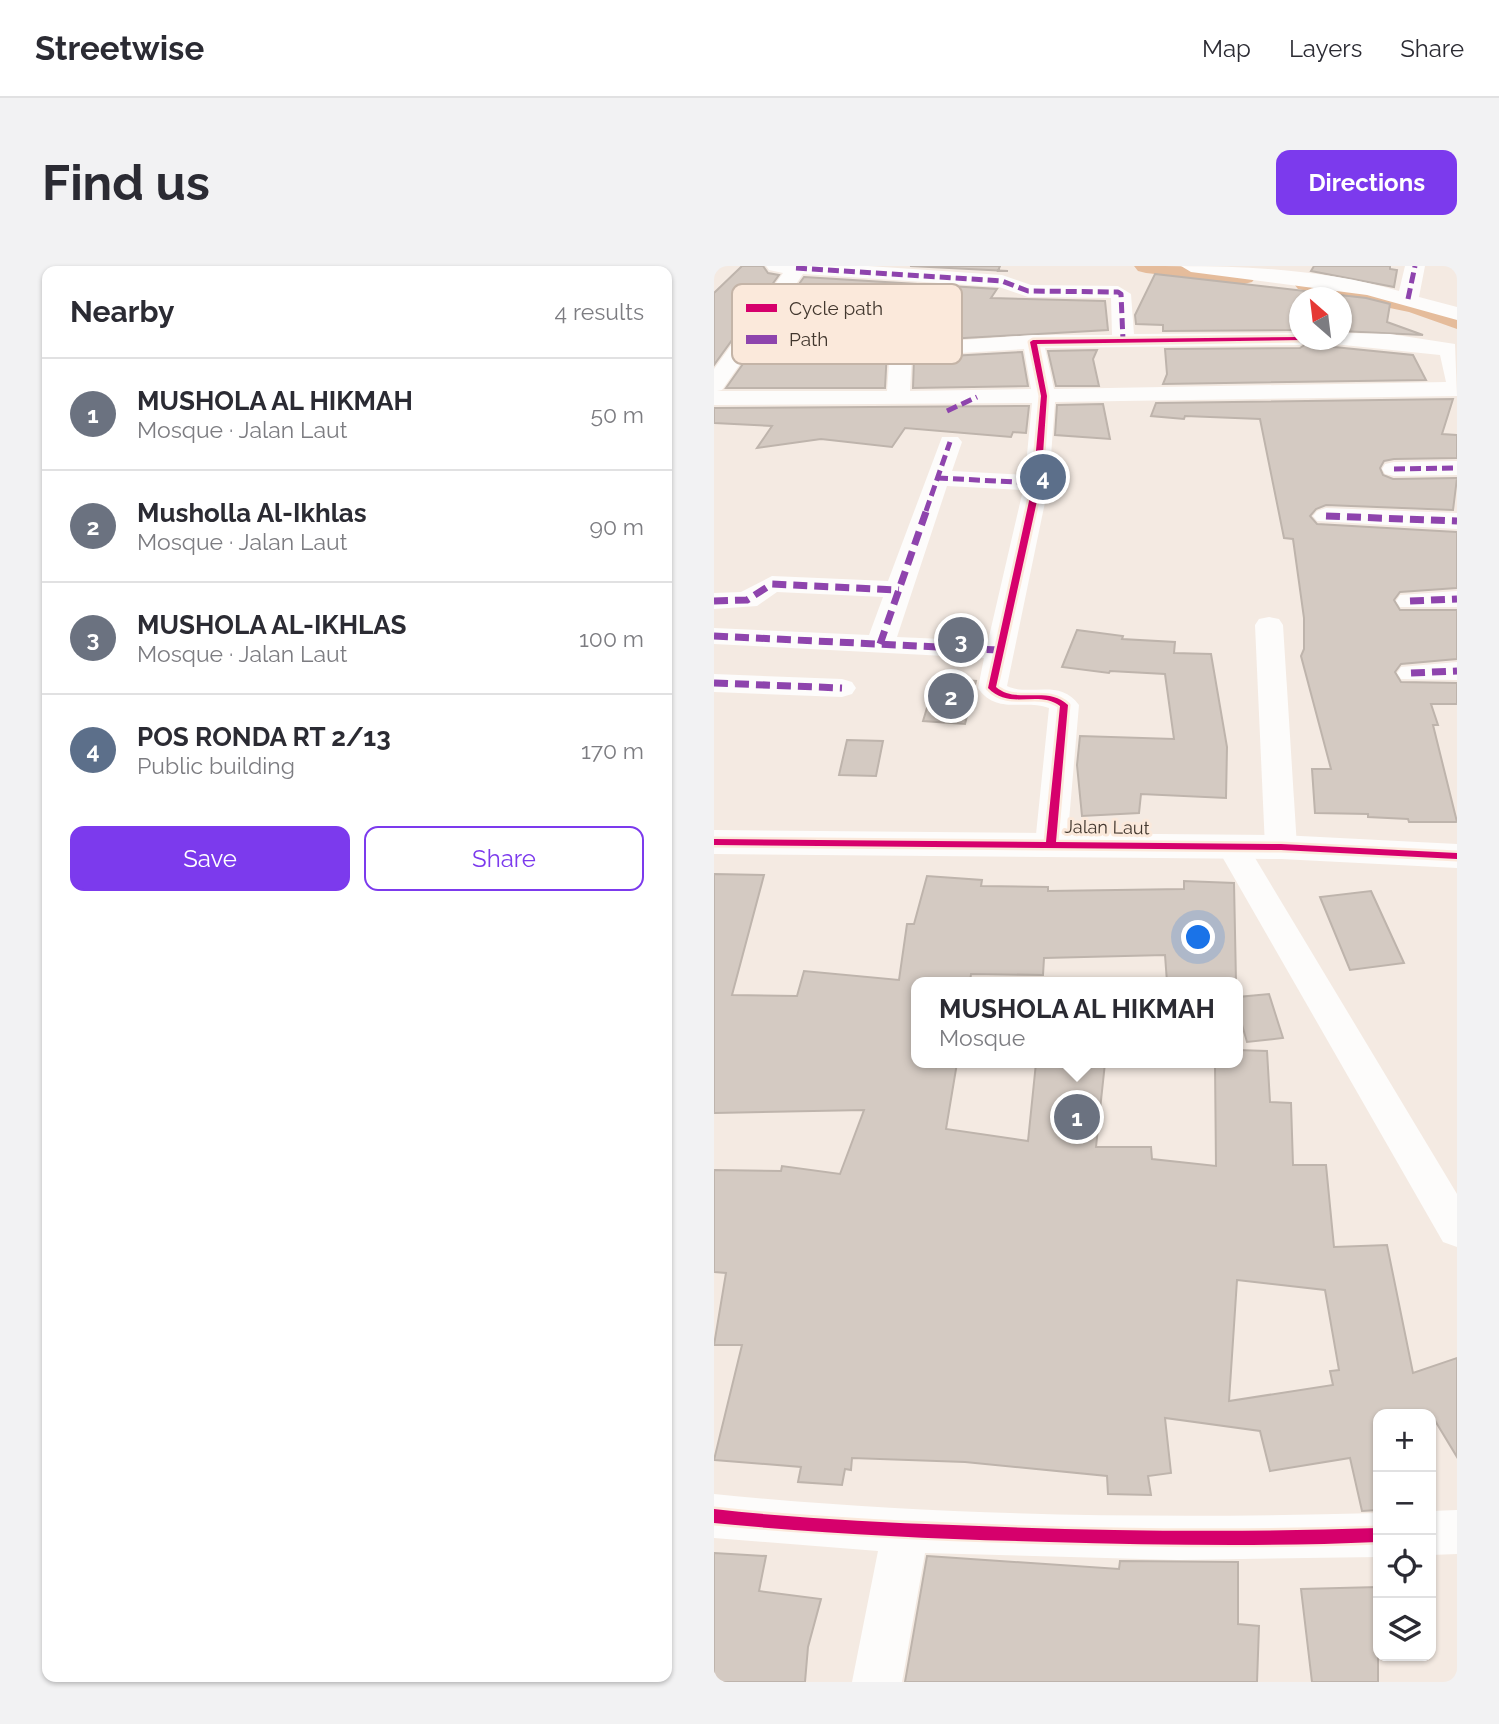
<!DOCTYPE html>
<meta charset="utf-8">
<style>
body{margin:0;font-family:Raleway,sans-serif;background:#f2f2f3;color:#2b2b33}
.controls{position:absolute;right:21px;bottom:21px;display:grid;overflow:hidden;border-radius:14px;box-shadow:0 2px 5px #0004}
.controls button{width:63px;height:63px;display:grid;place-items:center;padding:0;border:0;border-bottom:2px solid #e1e1e2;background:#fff;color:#2b2b33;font:35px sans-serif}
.compass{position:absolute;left:575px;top:21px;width:63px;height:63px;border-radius:50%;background:#fff;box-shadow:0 2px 5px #0004;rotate:332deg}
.you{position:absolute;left:485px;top:672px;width:24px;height:24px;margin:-18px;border:5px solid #fff;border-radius:50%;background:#1a73e8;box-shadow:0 0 0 10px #1a73e833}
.badge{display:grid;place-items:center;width:46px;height:46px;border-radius:50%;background:#7c3aed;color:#fff;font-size:23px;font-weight:700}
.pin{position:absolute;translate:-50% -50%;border:4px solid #fff;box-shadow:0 2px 7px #0006}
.popup{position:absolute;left:197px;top:711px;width:332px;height:91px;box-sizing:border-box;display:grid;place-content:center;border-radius:14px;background:#fff;filter:drop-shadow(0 2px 5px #0005);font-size:23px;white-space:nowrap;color:#7c7c81}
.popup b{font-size:26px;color:#2b2b33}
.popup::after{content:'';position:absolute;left:50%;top:100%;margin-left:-14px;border:14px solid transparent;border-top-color:#fff}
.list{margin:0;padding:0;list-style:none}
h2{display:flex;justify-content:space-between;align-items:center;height:91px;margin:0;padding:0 28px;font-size:30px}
h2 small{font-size:23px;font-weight:400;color:#7c7c81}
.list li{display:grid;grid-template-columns:46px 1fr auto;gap:21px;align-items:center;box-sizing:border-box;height:112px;padding:0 28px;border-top:2px solid #e1e1e2}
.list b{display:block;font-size:26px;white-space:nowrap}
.list p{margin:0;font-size:23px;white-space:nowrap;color:#7c7c81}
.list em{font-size:23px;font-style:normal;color:#7c7c81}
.actions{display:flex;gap:14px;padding:21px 28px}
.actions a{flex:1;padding:16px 0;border:2px solid #7c3aed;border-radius:14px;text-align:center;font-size:24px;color:#7c3aed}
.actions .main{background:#7c3aed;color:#fff}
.icon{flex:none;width:38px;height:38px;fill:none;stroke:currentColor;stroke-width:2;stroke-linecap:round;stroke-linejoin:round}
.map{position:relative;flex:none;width:743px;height:1416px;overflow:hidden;border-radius:14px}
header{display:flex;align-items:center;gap:42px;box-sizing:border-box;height:98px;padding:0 35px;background:#fff;border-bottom:2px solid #e1e1e2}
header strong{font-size:33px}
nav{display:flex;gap:38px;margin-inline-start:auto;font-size:24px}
.intro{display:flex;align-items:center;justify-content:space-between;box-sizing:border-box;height:168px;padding:0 42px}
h1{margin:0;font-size:49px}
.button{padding:18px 32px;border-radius:14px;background:#7c3aed;color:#fff;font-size:24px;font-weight:700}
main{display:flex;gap:42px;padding:0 42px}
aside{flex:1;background:#fff;border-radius:14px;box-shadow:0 2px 5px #0004}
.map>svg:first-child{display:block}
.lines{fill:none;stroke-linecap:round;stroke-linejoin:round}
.canal{fill:#e5bc9b;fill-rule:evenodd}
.building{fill:#d4cac2;stroke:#beb4ac;stroke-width:2;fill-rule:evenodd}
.minor{fill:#fdfcfb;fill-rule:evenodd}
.tertiary{fill:#fdfcfb;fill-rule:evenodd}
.quiet-far1{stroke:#8e44ad;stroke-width:5;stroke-dasharray:11 5;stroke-linecap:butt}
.quiet{stroke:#8e44ad;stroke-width:7;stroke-dasharray:14 7;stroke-linecap:butt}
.cycleway-casing{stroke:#fbe9db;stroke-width:5}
.cycleway{fill:#d6006c;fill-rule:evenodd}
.labels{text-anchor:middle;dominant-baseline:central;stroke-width:6;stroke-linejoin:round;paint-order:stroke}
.street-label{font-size:18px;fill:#42372e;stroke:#fbe9db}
.key{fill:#fbe9db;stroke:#c4b4a7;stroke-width:2}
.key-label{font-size:19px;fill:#42372e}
</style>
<header>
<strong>Streetwise</strong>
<nav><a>Map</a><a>Layers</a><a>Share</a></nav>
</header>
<div class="intro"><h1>Find us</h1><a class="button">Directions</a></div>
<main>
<aside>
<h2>Nearby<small>4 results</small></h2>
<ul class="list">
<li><span class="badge" style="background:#6b7280">1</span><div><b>MUSHOLA AL HIKMAH</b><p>Mosque · Jalan Laut</p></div><em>50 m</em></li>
<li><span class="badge" style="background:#6b7280">2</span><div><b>Musholla Al-Ikhlas</b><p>Mosque · Jalan Laut</p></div><em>90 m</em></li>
<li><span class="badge" style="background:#6b7280">3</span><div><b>MUSHOLA AL-IKHLAS</b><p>Mosque · Jalan Laut</p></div><em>100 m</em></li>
<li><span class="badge" style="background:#5c6f8a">4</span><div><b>POS RONDA RT 2/13</b><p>Public building</p></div><em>170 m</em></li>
</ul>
<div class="actions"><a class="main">Save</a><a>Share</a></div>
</aside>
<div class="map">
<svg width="743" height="1416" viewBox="0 0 743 1416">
<rect width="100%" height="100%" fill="#f4eae2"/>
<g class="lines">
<g class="canal">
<path d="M420 0C459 0 500 0 538 6L542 11 538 16 530 18 432 7 424 5Z"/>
<polygon points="592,11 701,33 743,48 743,63 695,46 584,23 580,18 584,13"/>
</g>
</g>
<g class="building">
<polygon points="28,0 49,0 54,7 65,9 0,99 0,27"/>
<polygon points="196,0 286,0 284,5 294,5"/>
<polygon points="600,0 676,0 676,3 683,4 680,21 597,5"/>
<polygon points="441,8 652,32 676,38 673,56 709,69 627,65 627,32 585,32 585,64 449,65 449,59 422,58 421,49"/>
<polygon points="90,11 283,23 277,32 391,35 394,64 179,76 173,84 171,122 12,122"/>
<polygon points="598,74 615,74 620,81 699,89 712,114 449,118 453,108 451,83 586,82"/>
<polygon points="383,84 379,93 385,120 342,120 334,85"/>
<polygon points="308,86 314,120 199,122 200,92"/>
<polygon points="739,133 728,168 743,169 743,192 680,193 670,195 666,202 669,209 679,213 743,212 739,244 612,239 602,243 596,250 603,258 743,266 743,322 686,326 680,334 686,344 743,344 743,393 687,398 681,406 687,416 743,417 743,438 717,438 724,459 719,459 743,556 695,556 694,553 654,551 654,548 601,547 598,503 617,503 587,390 590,383 590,352 579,273 570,272 546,153 471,150 470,153 437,150 442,137"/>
<polygon points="389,138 396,173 341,169 343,139"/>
<polygon points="315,140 312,167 299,166 297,171 191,162 178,181 107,173 43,182 58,160 0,157 0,142"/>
<polygon points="363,364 409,370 408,373 461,376 460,387 497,388 513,481 512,532 427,528 425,547 368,550 363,499 366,470 460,473 451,408 396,405 395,407 348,401"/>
<polygon points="222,412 262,415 251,458 209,455"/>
<polygon points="133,474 169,475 162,510 125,509"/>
<path d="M0 608 50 609 18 729 83 730 90 705 185 714 193 658H200L213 610 268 614 267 620 334 621V625L470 623V615L520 617 522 716H453L451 689 330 692 329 709 257 708 256 716H202V797H243L232 863 314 875 322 797H391L382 881H437L438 893 502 900 501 797H524V784L553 785 556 836 577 837 579 899H612L620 981 673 979 699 1107 743 1092V1191L717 1148H664V1244L648 1245 636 1192 556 1205 546 1165 451 1152 457 1207 434 1210 437 1229 394 1228 393 1210 251 1196 138 1192 137 1204 131 1203 128 1219 84 1216 87 1201 0 1194 28 1079H0L12 1007 0 1006V904L67 905 68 900 126 908 150 844 0 847ZM523 1014 611 1024 625 1104 616 1105 619 1119 515 1135Z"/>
<polygon points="657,625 690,697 636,704 606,631"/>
<polygon points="555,728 569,772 533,776 524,745 524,731"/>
<polygon points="0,1287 52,1290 45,1325 107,1333 94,1381 91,1416 0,1416"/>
<polygon points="213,1290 405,1303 406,1295 524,1296 524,1358 545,1360 543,1416 191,1416"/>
<polygon points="664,1321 664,1416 598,1416 587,1323"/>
</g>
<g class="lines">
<g class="minor">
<path d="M52 0H154L288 9 317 19 404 20 417 28 420 68 586 67V74H596L586 79 331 82 340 123 732 116 726 89 620 78 618 74H628V67L676 68 741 78 743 130 341 136 335 217 293 420C316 431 346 412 365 439L353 578 348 586 337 589 326 586 321 578 335 442C310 433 282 449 264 422L270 392 0 378V362L155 369 169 331 63 326 43 340 0 343V327L27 326 58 310 174 315 228 171H244L248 176 238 205 311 209 318 137 0 139V103L69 7 55 4ZM89 8 285 21 314 31 397 32 398 69H319L179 79 176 84 173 125H3L8 124ZM310 83 317 123 196 125 198 90ZM233 220 309 224 274 375 183 371Z"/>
<path d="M467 0C539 0 616 5 685 25L691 0H711L705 31 743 41V54L653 29 477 6Z"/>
<polygon points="743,195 743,209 680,210 671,208 668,203 671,198 680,196"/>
<polygon points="612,242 743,247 743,263 603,255 599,250 603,245"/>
<polygon points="743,325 743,341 686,341 682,335 686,329"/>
<polygon points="555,351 565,353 569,359 583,581 578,589 567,592 556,589 551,581 541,359 545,353"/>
<polygon points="743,396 743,414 687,413 683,407 687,401"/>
<polygon points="0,408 128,413 138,416 142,422 138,428 128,431 0,426"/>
<polygon points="518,569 529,572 743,928 743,981 729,976 502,580 507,572"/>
<path d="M0 1228C220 1250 443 1253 664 1247V1291L464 1294 211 1287 188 1416H138L164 1285 0 1272Z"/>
<polygon points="743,1244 743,1288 717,1289 717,1245"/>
</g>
<polygon class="tertiary" points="0,564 567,569 743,578 743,602 567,593 0,588"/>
<g class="quiet-far1">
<polyline points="82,2 288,15 314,25 404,26 407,28 409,74"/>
<polyline points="694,33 701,0"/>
<polyline points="233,145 263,131"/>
<polyline points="680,203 743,202"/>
<polyline points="223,212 323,217"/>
<polyline points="212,245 236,176"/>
</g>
<g class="quiet">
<polyline points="612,250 743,255"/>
<polyline points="0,335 33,334 58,318 185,324"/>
<polyline points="696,335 743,333"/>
<polyline points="0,370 285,384 284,391"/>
<polyline points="166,378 213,243"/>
<polyline points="697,407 743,405"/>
<polyline points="0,417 128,422"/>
</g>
<defs>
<g id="cycleway">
<path d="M586 71V74H588L323 78 333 130 327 217 282 421C303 439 334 419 354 439L342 576 567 578 743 587V593L567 584 0 579V573L332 576 346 440C324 423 296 445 274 422L319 217 327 130 316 76 319 74Z"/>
<path d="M0 1243C79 1252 159 1256 239 1259 380 1265 522 1267 664 1262V1276C555 1281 444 1279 335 1276 223 1273 111 1268 0 1257Z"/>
</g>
</defs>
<use href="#cycleway" class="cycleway-casing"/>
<use href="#cycleway" class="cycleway"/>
</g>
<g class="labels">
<g class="street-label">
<text transform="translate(393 561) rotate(1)">Jalan Laut</text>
</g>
</g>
<rect x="18" y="18" width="230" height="80" rx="10" class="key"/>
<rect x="32" y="38" width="31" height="8" fill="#d6006c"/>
<rect x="32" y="69" width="31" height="9" fill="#8e44ad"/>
<g class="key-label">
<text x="75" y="49">Cycle path</text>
<text x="75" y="80">Path</text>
</g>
</svg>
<div class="controls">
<button>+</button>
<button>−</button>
<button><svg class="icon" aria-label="locate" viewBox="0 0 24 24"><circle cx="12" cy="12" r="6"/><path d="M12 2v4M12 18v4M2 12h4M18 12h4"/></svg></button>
<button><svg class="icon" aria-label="layers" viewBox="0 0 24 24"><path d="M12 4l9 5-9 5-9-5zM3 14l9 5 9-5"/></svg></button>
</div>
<svg class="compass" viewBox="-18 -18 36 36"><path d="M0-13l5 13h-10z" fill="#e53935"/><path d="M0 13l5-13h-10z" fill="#7c7c81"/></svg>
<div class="you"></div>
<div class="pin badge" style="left:363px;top:851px;background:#6b7280">1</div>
<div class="popup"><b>MUSHOLA AL HIKMAH</b>Mosque</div>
<div class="pin badge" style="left:237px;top:430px;background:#6b7280">2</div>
<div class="pin badge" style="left:247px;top:374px;background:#6b7280">3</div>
<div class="pin badge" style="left:329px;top:211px;background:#5c6f8a">4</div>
</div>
</main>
